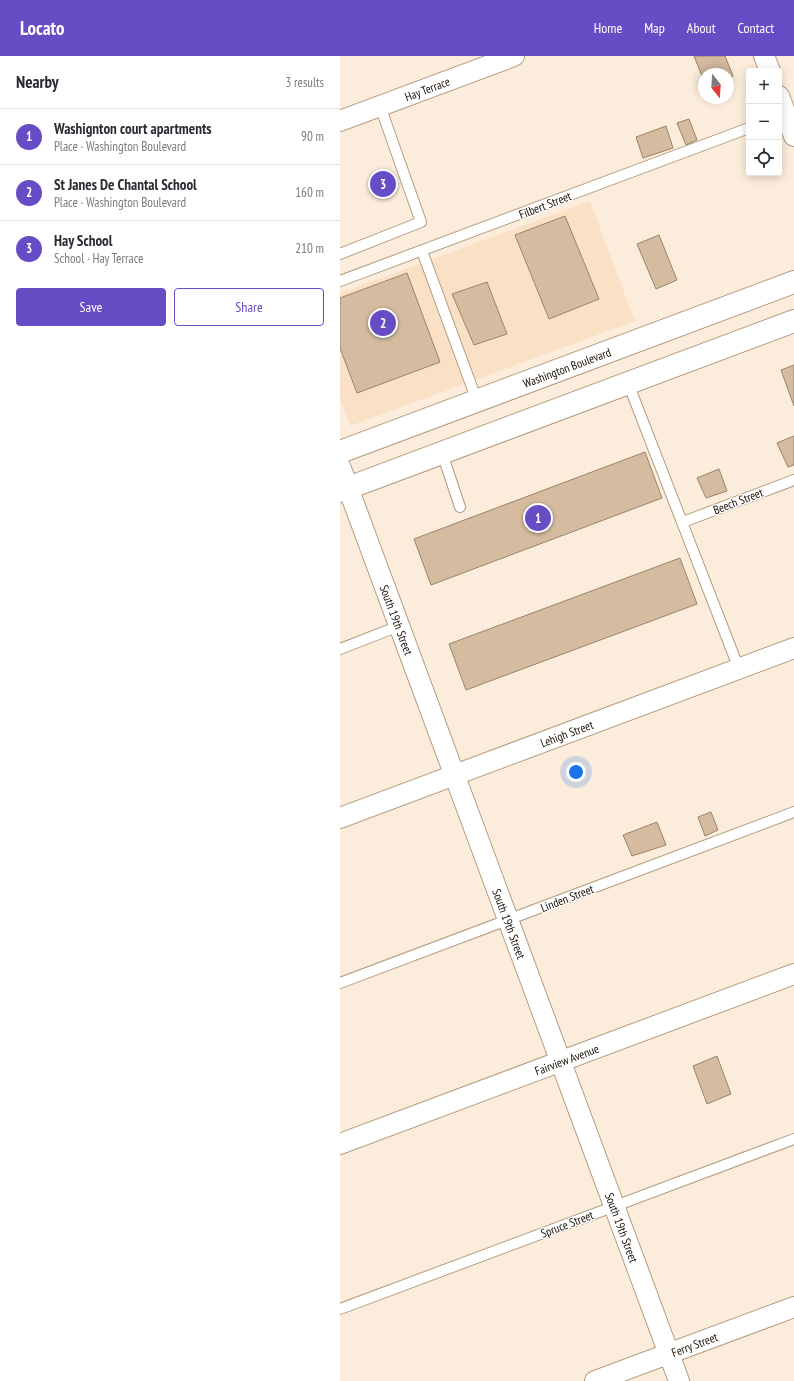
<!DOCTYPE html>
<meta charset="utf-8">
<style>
body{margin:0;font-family:"PT Sans Narrow",sans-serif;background:#f7f7f7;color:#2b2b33}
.controls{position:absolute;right:12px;top:12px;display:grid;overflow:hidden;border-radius:4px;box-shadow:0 2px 10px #0003}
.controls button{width:36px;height:36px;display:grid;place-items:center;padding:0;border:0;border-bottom:1px solid #e1e1e2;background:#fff;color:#2b2b33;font:20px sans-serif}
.compass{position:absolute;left:358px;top:12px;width:36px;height:36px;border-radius:50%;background:#fff;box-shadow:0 2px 10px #0003;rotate:163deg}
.you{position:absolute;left:236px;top:716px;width:14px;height:14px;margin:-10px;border:3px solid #fff;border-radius:50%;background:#1a73e8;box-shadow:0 0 0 6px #1a73e833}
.badge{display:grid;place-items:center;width:26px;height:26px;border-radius:50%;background:#664cc5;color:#fff;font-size:13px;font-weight:700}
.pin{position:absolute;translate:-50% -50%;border:2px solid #fff;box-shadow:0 1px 4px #0006}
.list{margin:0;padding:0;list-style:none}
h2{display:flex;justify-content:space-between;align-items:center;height:52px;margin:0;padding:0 16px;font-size:17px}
h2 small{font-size:13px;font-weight:400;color:#7c7c81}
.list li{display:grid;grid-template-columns:26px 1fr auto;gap:12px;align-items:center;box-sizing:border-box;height:56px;padding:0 16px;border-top:1px solid #e1e1e2}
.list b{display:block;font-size:15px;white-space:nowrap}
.list p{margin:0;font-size:13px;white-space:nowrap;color:#7c7c81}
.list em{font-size:13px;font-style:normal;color:#7c7c81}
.actions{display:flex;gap:8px;padding:12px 16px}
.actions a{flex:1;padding:9px 0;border:1px solid #664cc5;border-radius:4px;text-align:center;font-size:14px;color:#664cc5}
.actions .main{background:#664cc5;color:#fff}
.icon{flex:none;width:22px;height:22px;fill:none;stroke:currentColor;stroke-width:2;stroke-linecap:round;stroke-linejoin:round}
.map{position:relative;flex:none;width:454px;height:1325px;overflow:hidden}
header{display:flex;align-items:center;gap:24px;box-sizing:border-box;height:56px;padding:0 20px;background:#664cc5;color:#fff}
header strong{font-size:19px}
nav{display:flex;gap:22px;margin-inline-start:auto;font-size:14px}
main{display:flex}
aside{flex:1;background:#fff}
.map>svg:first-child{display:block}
.built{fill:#fae1c6}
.building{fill:#d5bca0;stroke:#9a8368}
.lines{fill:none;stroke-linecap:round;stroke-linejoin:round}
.lane-casing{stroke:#b49c81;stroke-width:12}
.street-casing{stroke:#b49c81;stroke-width:22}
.secondary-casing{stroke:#b49c81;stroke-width:24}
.lane{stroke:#fff;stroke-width:10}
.street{stroke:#fff;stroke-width:20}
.secondary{stroke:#fff;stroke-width:22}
.labels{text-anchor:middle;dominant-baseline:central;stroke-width:3;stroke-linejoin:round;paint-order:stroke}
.street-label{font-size:12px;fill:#191006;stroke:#fcfcfc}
</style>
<header>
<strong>Locato</strong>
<nav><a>Home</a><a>Map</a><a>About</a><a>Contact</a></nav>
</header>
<main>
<aside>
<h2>Nearby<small>3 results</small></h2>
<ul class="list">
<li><span class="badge">1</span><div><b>Washignton court apartments</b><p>Place · Washington Boulevard</p></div><em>90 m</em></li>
<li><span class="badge">2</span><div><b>St Janes De Chantal School</b><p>Place · Washington Boulevard</p></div><em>160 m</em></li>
<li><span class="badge">3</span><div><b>Hay School</b><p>School · Hay Terrace</p></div><em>210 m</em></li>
</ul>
<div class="actions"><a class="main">Save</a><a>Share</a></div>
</aside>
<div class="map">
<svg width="454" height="1325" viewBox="0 0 454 1325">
<rect width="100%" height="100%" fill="#fcecdb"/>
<polygon class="built" points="250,145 295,265 10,370 0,342 0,237"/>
<g class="building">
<polygon points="354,0 385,0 393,20 388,22 388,18 364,18 364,25"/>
<polygon points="349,63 357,84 346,89 337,67"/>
<polygon points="326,70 333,92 303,102 296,81"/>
<polygon points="225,160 259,243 209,263 175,179"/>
<polygon points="319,179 337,224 316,233 297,188"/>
<polygon points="67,217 100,306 17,337 0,292 0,242"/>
<polygon points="147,226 167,278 134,289 112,238"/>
<polygon points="454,309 454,350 441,314"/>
<polygon points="454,380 454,409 448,411 437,387"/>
<polygon points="305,396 322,442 91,529 74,483"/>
<polygon points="379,413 387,435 366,442 357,422"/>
<polygon points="340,502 357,548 126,634 109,588"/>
<polygon points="371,756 378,774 365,780 358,761"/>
<polygon points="317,766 326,789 292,800 283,779"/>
<polygon points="377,1000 391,1038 367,1048 353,1010"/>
</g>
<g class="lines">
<defs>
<g id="lane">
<polyline points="82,195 137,345"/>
<polyline points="0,198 81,166 40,50"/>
<polyline points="0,225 409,72"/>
<polyline points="288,327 399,613"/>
<polyline points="102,397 120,451"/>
<polyline points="343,466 454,424"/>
<polyline points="0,593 59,570"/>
<polyline points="0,927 454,756"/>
<polyline points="0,1253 454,1083"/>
</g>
<g id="street">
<polyline points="424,0 430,15"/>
<polyline points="439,40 454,80"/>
<path id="s1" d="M0 65 174 0"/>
<path id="s2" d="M0 410 339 1325"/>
<path id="s3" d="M0 762 454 592"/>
<path id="s4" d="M0 1088 454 918"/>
<path id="s5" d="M255 1325 454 1251"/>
</g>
<g id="secondary">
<path id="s6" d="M0 396 454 226"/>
<polyline points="0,435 454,265"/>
</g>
</defs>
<use href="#lane" class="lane-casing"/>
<use href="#street" class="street-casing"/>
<use href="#secondary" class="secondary-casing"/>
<use href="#lane" class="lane"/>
<use href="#street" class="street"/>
<use href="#secondary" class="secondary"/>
</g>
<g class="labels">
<g class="street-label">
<text stroke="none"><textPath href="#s1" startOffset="93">Hay Terrace</textPath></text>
<text transform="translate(205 149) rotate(-21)">Filbert Street</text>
<text stroke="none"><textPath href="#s6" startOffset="242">Washington Boulevard</textPath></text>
<text transform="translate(398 445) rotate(-21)">Beech Street</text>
<text stroke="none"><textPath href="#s2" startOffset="164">South 19th Street</textPath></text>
<text stroke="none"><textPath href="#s3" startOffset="242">Lehigh Street</textPath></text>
<text transform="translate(227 842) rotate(-21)">Linden Street</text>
<text stroke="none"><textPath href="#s2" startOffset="488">South 19th Street</textPath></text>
<text stroke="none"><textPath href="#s4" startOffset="242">Fairview Avenue</textPath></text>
<text transform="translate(227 1168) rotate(-21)">Spruce Street</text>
<text stroke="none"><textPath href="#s2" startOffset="812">South 19th Street</textPath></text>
<text stroke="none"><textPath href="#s5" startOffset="106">Ferry Street</textPath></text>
</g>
</g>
</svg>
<div class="controls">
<button>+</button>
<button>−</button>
<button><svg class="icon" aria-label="locate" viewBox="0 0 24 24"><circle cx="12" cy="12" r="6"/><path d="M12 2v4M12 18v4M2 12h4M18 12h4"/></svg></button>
</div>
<svg class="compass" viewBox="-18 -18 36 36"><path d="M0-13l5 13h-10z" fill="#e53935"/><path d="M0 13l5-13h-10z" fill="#7c7c81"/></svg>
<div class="you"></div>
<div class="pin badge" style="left:198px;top:462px">1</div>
<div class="pin badge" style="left:43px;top:267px">2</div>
<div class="pin badge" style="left:43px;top:128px">3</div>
</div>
</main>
